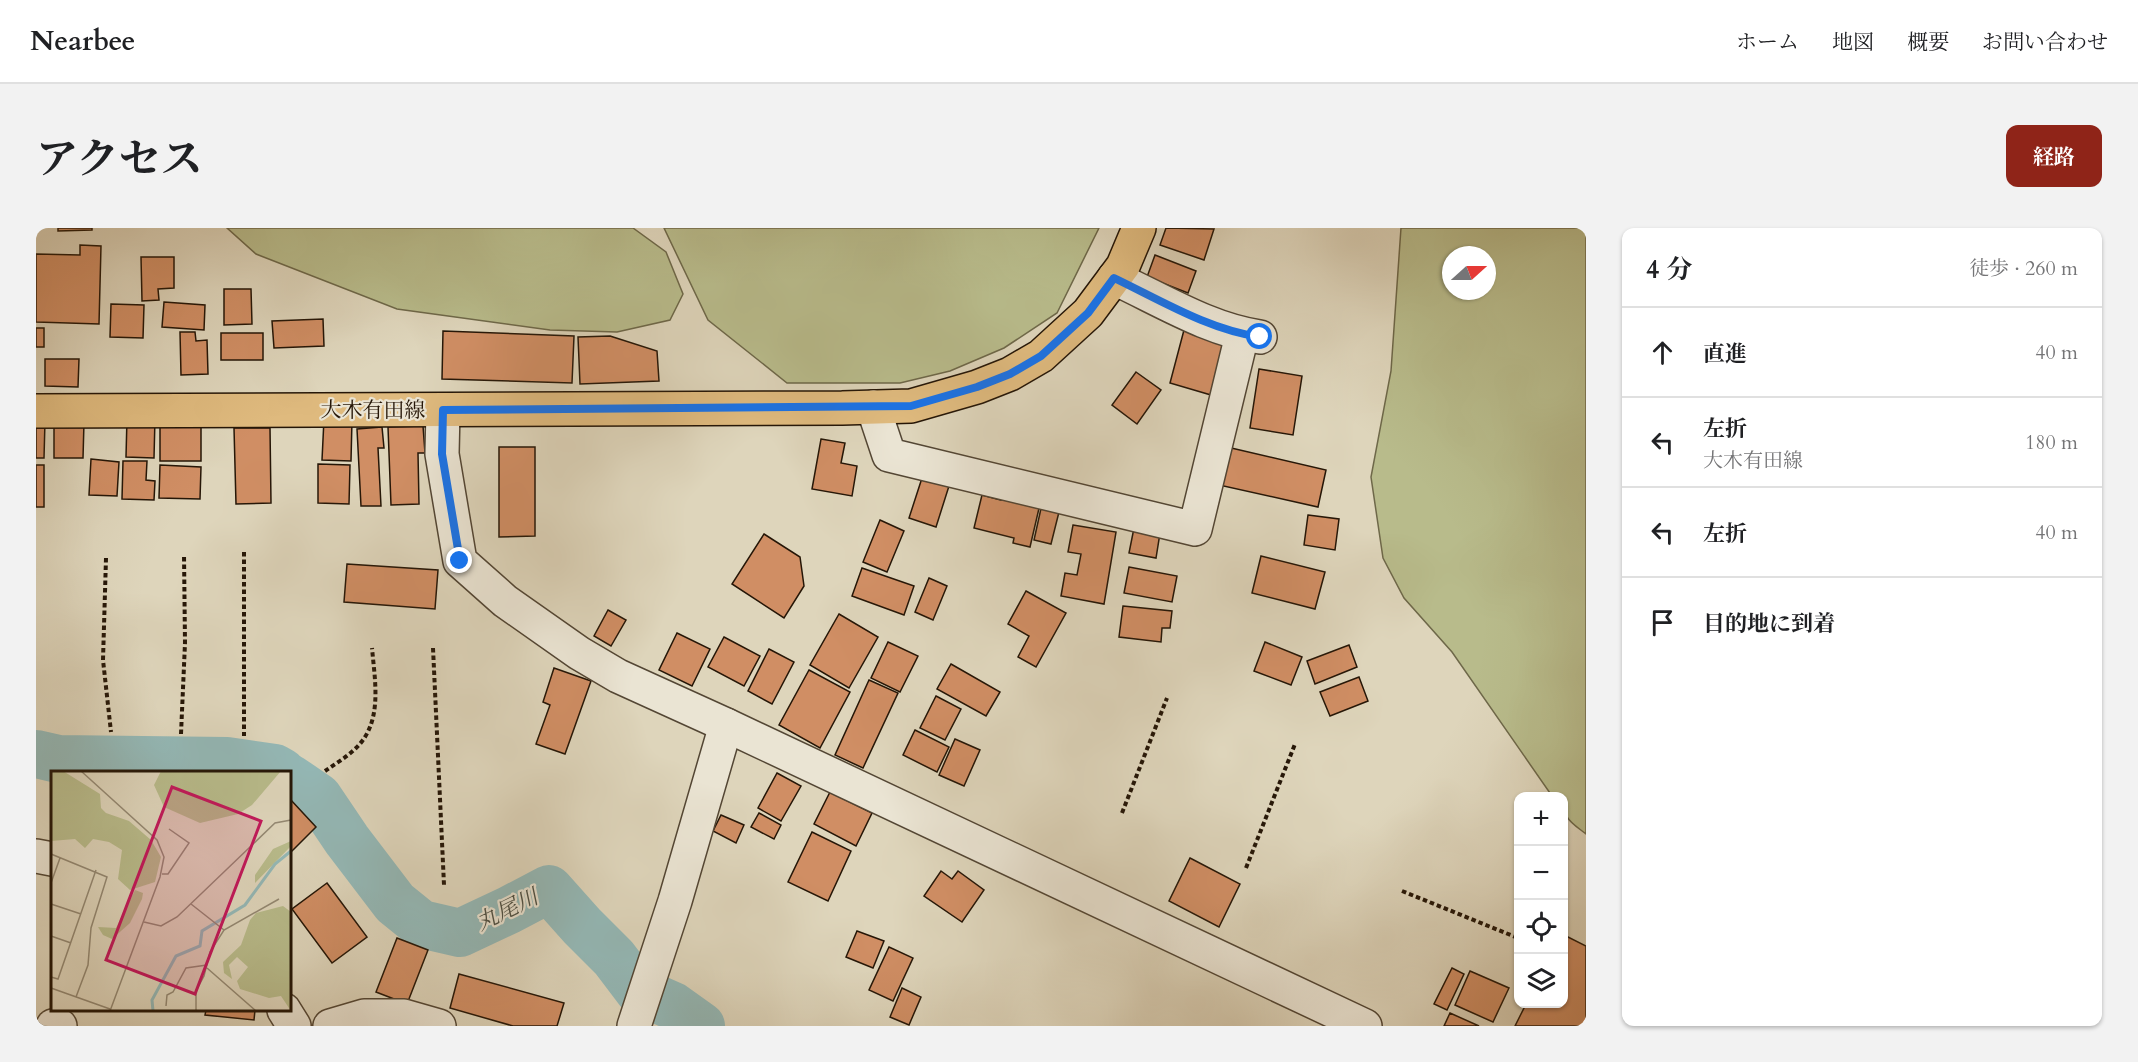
<!DOCTYPE html>
<html lang="ja">
<meta charset="utf-8">
<style>
body{margin:0;font-family:Cardo,"Noto Serif JP",serif;background:#f2f2f2;color:#202124}
.controls{position:absolute;right:18px;bottom:18px;display:grid;overflow:hidden;border-radius:12px;box-shadow:0 2px 4px #0004}
.controls button{width:54px;height:54px;display:grid;place-items:center;padding:0;border:0;border-bottom:2px solid #e0e0e0;background:#fff;color:#202124;font:30px sans-serif}
.compass{position:absolute;left:1406px;top:18px;width:54px;height:54px;border-radius:50%;background:#fff;box-shadow:0 2px 4px #0004;rotate:69deg}
.stop{position:absolute;width:18px;height:18px;margin:-14px;border:4px solid #1a73e8;border-radius:50%;background:#fff}
.stop.end{background:#1a73e8;border-color:#fff;box-shadow:0 2px 6px #0008}
.list{margin:0;padding:0;list-style:none}
h2{display:flex;justify-content:space-between;align-items:center;height:78px;margin:0;padding:0 24px;font-size:26px}
h2 small{font-size:20px;font-weight:400;color:#757577}
.list li{display:grid;grid-template-columns:39px 1fr auto;gap:18px;align-items:center;box-sizing:border-box;height:90px;padding:0 24px;border-top:2px solid #e0e0e0}
.list b{display:block;font-size:22px;white-space:nowrap}
.list p{margin:0;font-size:20px;white-space:nowrap;color:#757577}
.list em{font-size:20px;font-style:normal;color:#757577}
.icon{flex:none;width:33px;height:33px;fill:none;stroke:currentColor;stroke-width:2;stroke-linecap:round;stroke-linejoin:round}
.map{position:relative;flex:none;width:1550px;height:798px;overflow:hidden;border-radius:12px}
header{display:flex;align-items:center;gap:36px;box-sizing:border-box;height:84px;padding:0 30px;background:#fff;border-bottom:2px solid #e0e0e0}
header strong{font-size:28px}
nav{display:flex;gap:33px;margin-inline-start:auto;font-size:21px}
.intro{display:flex;align-items:center;justify-content:space-between;box-sizing:border-box;height:144px;padding:0 36px}
h1{margin:0;font-size:42px}
.button{padding:15px 27px;border-radius:12px;background:#8f2418;color:#fff;font-size:21px;font-weight:700}
main{display:flex;gap:36px;padding:0 36px}
aside{flex:1;background:#fff;border-radius:12px;box-shadow:0 2px 4px #0004}
.map>svg:first-child{display:block}
.green{fill:#b8bb8b;stroke:#6e6849;stroke-width:1.5;fill-rule:evenodd}
.lines{fill:none;stroke-linecap:round;stroke-linejoin:round}
.river{stroke:#94b8b6;stroke-width:48}
.building{fill:#d08e64;stroke:#251607;stroke-width:1.5}
.minor-casing{stroke:#534634;stroke-width:36}
.major-casing{stroke:#251607;stroke-width:36}
.path{stroke:#251607;stroke-width:4;stroke-dasharray:4.5 3;stroke-linecap:butt}
.minor{stroke:#eae4d3;stroke-width:33}
.major{stroke:#dfba7e;stroke-width:33}
.route{stroke:#1a73e8;stroke-width:8}
.labels{text-anchor:middle;dominant-baseline:central;stroke-width:4.5;stroke-linejoin:round;paint-order:stroke}
.street-label{font-size:21px;fill:#251607;stroke:#eae4d3}
.water-label{font-size:22px;font-style:italic;fill:#4c4f44;stroke:#eae4d3}
.inset-river{fill:none;stroke:#94b8b6;stroke-width:3}
.inset-road{fill:none;stroke:#948973;stroke-width:1.5}
.view{fill:#c2185b;fill-opacity:0.15;stroke:#c2185b;stroke-width:3}
.inset-edge{fill:none;stroke:#251607;stroke-width:3}
</style>
<header>
<strong>Nearbee</strong>
<nav><a>ホーム</a><a>地図</a><a>概要</a><a>お問い合わせ</a></nav>
</header>
<div class="intro"><h1>アクセス</h1><a class="button">経路</a></div>
<main>
<div class="map">
<svg width="1550" height="798" viewBox="0 0 1550 798">
<rect width="100%" height="100%" fill="#ded5bb"/>
<filter id="stains"><feTurbulence type="fractalNoise" baseFrequency=".00333" numOctaves="4"/><feColorMatrix values="0 0 0 0 .2 0 0 0 0 .09 0 0 0 0 .02 0 0 0 .5 -.17"/></filter>
<radialGradient id="worn" r=".72"><stop offset=".6" stop-color="#630" stop-opacity="0"/><stop offset="1" stop-color="#630" stop-opacity=".3"/></radialGradient>
<g class="green">
<polygon points="191,0 597,0 630,24 647,66 634,92 581,104 514,102 361,81 220,26"/>
<polygon points="628,0 1063,0 1021,85 968,120 914,143 864,155 751,155 672,92"/>
<path d="M1365 0H1550V606C1532 592 1528 592 1528 568H1516L1416 424 1368 370 1347 330 1335 249 1355 143ZM1415 27H1451V63H1415Z"/>
</g>
<g class="lines">
<g class="river">
<polyline points="0,526 22,531 191,533 239,540 246,544"/>
<polyline points="254,550 282,569 311,612 359,675 385,696 424,705 473,682 513,661 546,698 578,730 603,763 637,778 665,798"/>
</g>
</g>
<g class="building">
<polygon points="22,0 56,0 56,2 22,3"/>
<polygon points="1130,0 1178,1 1168,32 1124,17"/>
<polygon points="44,17 65,18 63,96 0,94 0,26 44,27"/>
<polygon points="1119,27 1160,43 1152,65 1111,49"/>
<polygon points="105,29 138,29 138,60 122,61 123,72 106,73"/>
<polygon points="188,61 215,61 216,96 188,97"/>
<polygon points="128,74 169,77 168,102 126,99"/>
<polygon points="75,76 108,77 107,110 74,109"/>
<polygon points="287,91 288,118 238,120 236,93"/>
<rect x="0" y="100" width="8" height="19"/>
<polygon points="1148,102 1190,114 1175,167 1134,155"/>
<polygon points="407,103 538,108 536,155 406,151"/>
<polygon points="144,104 159,104 160,113 171,112 172,146 145,147"/>
<rect x="185" y="105" width="42" height="27"/>
<polygon points="574,108 621,123 623,153 544,156 542,109"/>
<polygon points="9,131 43,131 42,159 9,158"/>
<polygon points="1223,141 1266,148 1257,207 1214,200"/>
<polygon points="1100,144 1125,162 1101,196 1076,177"/>
<polygon points="91,190 119,190 118,230 90,229"/>
<rect x="124" y="191" width="41" height="42"/>
<polygon points="288,191 316,192 315,233 286,232"/>
<polygon points="0,193 9,193 8,230 0,230"/>
<polygon points="18,194 48,194 47,230 18,230"/>
<polygon points="387,198 389,225 382,225 383,276 355,277 352,199"/>
<polygon points="346,199 348,220 342,220 345,278 325,278 321,201"/>
<polygon points="198,200 234,200 235,275 200,276"/>
<polygon points="785,211 809,215 805,235 821,238 816,268 776,261"/>
<polygon points="463,219 499,219 499,308 463,309"/>
<polygon points="1191,219 1290,242 1282,279 1183,257"/>
<polygon points="55,231 83,234 81,268 53,267"/>
<polygon points="87,233 111,233 110,252 119,253 118,272 86,271"/>
<polygon points="282,236 314,237 313,276 282,275"/>
<rect x="0" y="237" width="8" height="42"/>
<polygon points="124,237 165,239 164,271 123,270"/>
<polygon points="886,250 913,258 900,299 873,290"/>
<polygon points="966,266 1004,276 994,319 977,315 978,310 938,300 946,267 965,272"/>
<polygon points="1006,276 1024,280 1015,316 998,312"/>
<polygon points="1272,287 1303,291 1299,322 1268,317"/>
<polygon points="844,292 868,303 851,344 827,334"/>
<polygon points="1037,297 1080,304 1068,376 1025,368 1029,345 1041,347 1045,326 1032,324"/>
<polygon points="1098,300 1124,305 1120,330 1093,325"/>
<polygon points="728,306 764,329 768,358 748,390 696,356"/>
<polygon points="1225,328 1289,344 1279,381 1216,365"/>
<polygon points="311,336 402,342 399,381 308,374"/>
<polygon points="1093,339 1141,348 1136,374 1088,365"/>
<polygon points="826,340 878,358 868,387 816,368"/>
<polygon points="893,350 911,358 897,392 879,384"/>
<polygon points="990,363 1030,385 1000,439 982,429 993,408 972,396"/>
<polygon points="1087,378 1136,383 1134,400 1126,400 1125,414 1083,409"/>
<polygon points="572,382 590,392 575,418 558,408"/>
<polygon points="803,386 842,409 813,460 774,437"/>
<polygon points="641,405 674,421 656,458 623,442"/>
<polygon points="688,409 724,428 708,458 672,439"/>
<polygon points="852,414 882,428 864,464 835,450"/>
<polygon points="1229,414 1266,429 1255,457 1218,443"/>
<polygon points="1313,417 1321,439 1279,456 1271,433"/>
<polygon points="733,421 758,434 736,476 712,463"/>
<polygon points="915,436 964,464 950,488 901,461"/>
<polygon points="518,440 555,453 529,526 500,516 514,477 507,474"/>
<polygon points="773,442 814,464 784,520 743,497"/>
<polygon points="1323,449 1332,473 1294,488 1284,464"/>
<polygon points="833,452 862,465 827,540 799,527"/>
<polygon points="900,468 925,481 909,512 884,500"/>
<polygon points="879,502 913,519 901,544 867,527"/>
<polygon points="919,511 944,522 928,558 903,547"/>
<polygon points="741,545 765,558 745,593 722,580"/>
<polygon points="794,564 836,585 820,618 778,596"/>
<polygon points="254,571 280,599 254,625"/>
<polygon points="723,585 745,597 738,611 715,599"/>
<polygon points="685,587 708,597 700,615 677,603"/>
<polygon points="776,604 815,623 792,673 752,654"/>
<polygon points="1154,630 1204,656 1183,699 1133,673"/>
<polygon points="905,643 916,651 922,643 948,662 926,694 888,668"/>
<polygon points="291,655 331,709 296,735 256,681"/>
<polygon points="821,703 848,713 837,740 810,729"/>
<polygon points="1528,707 1550,718 1550,798 1479,798 1490,776 1528,776"/>
<polygon points="361,710 392,722 371,776 340,764"/>
<polygon points="853,719 877,730 857,773 833,762"/>
<polygon points="1416,740 1428,746 1411,782 1398,776"/>
<polygon points="1434,743 1473,760 1457,794 1419,777"/>
<polygon points="423,746 528,775 521,798 477,798 414,780"/>
<polygon points="866,760 885,769 873,797 854,789"/>
<polygon points="170,782 219,782 218,792 169,787"/>
<polygon points="1414,785 1443,798 1408,798"/>
</g>
<g class="lines">
<defs>
<g id="minor">
<path d="M1078 50C1124 71 1173 102 1224 109"/>
<polyline points="837,179 853,227 1159,301 1206,107"/>
<polyline points="407,182 406,226 424,333 469,373 543,425 582,448 690,497 1329,798"/>
<polyline points="0,628 16,631"/>
<polyline points="248,782 258,798"/>
<polyline points="17,798 24,798"/>
<polyline points="294,798 328,788 368,788 403,798"/>
<polyline points="598,798 639,673 690,497"/>
</g>
<polyline id="major" points="0,183 806,180 875,178 941,159 974,146 1005,128 1052,85 1087,38 1103,0"/>
</defs>
<use href="#minor" class="minor-casing"/>
<use href="#major" class="major-casing"/>
<g class="path">
<polyline points="208,324 208,508"/>
<polyline points="70,330 67,432 75,504"/>
<polyline points="397,420 408,657"/>
<polyline points="145,506 149,415 148,326"/>
<path d="M289 543C299 536 311 529 320 520 347 494 339 454 336 420"/>
<polyline points="1086,585 1131,470"/>
<polyline points="1210,640 1259,516"/>
<polyline points="1366,663 1482,710"/>
</g>
<use href="#minor" class="minor"/>
<use href="#major" class="major"/>
</g>
<g class="lines">
<path class="route" d="M424 333 406 226 407 182 875 178 941 159 974 146 1005 128 1052 85 1078 50C1124 72 1173 102 1224 109"/>
</g>
<g class="labels">
<g class="street-label">
<text x="337" y="182">大木有田線</text>
</g>
<g class="water-label">
<text transform="translate(471 682) rotate(-26)">丸尾川</text>
</g>
</g>
<g transform="translate(15 543)">
<rect width="240" height="240" fill="#ded5bb"/>
<path d="M0 0H12L49 23 50 37 55 42 78 50 100 69 110 86 104 111 79 119 67 108 71 79 58 71 42 68 34 77 24 68 0 70ZM110 0H230L201 34 187 43 149 52 113 36 103 14ZM240 70V75L204 112V104L222 78ZM84 119 92 122 91 128 79 152 61 168 52 164 47 156 65 157ZM232 135 240 141V240L230 225 218 227 189 218 186 210 197 196 186 186 178 194 181 208 173 202 172 191 190 174 199 149 205 142Z" fill="#b8bb8b"/>
<path class="inset-river" d="M102 240 101 229 125 185 149 175 151 160 194 134 224 93 240 80"/>
<path class="inset-road" d="M30 0 106 69 113 86 109 106 59 240M0 83 56 106 40 157 37 194 25 226M111 103H117L138 72 118 58M0 112 9 87M0 133 30 143M140 133 173 159M93 151 110 155 126 146 224 52 240 49M0 165 20 172M156 197 205 240M0 206 7 208 45 99M0 217 59 238M115 235 116 224 122 221 135 197 156 194M145 240V220L153 205 159 181 173 159 228 128"/>
<path class="view" d="M121 16 210 50 144 223 55 189Z"/>
<rect width="240" height="240" class="inset-edge"/>
</g>
<rect width="100%" height="100%" filter="url(#stains)"/>
<rect width="100%" height="100%" fill="url(#worn)"/>
</svg>
<div class="controls">
<button>+</button>
<button>−</button>
<button><svg class="icon" aria-label="locate" viewBox="0 0 24 24"><circle cx="12" cy="12" r="6"/><path d="M12 2v4M12 18v4M2 12h4M18 12h4"/></svg></button>
<button><svg class="icon" aria-label="layers" viewBox="0 0 24 24"><path d="M12 4l9 5-9 5-9-5zM3 14l9 5 9-5"/></svg></button>
</div>
<svg class="compass" viewBox="-18 -18 36 36"><path d="M0-13l5 13h-10z" fill="#e53935"/><path d="M0 13l5-13h-10z" fill="#757577"/></svg>
<div class="stop" style="left:1224px;top:109px"></div>
<div class="stop end" style="left:424px;top:333px"></div>
</div>
<aside>
<h2>4 分<small>徒歩 · 260 m</small></h2>
<ul class="list">
<li><svg class="icon" aria-label="ahead" viewBox="0 0 24 24"><path d="M12 20V5M6 11l6-6 6 6"/></svg><div><b>直進</b></div><em>40 m</em></li>
<li><svg class="icon" aria-label="left" viewBox="0 0 24 24"><path d="M17 20v-9H6M10 6l-5 5 5 5"/></svg><div><b>左折</b><p>大木有田線</p></div><em>180 m</em></li>
<li><svg class="icon" aria-label="left" viewBox="0 0 24 24"><path d="M17 20v-9H6M10 6l-5 5 5 5"/></svg><div><b>左折</b></div><em>40 m</em></li>
<li><svg class="icon" aria-label="arrive" viewBox="0 0 24 24"><path d="M6 21V4h12l-3 4 3 4H6"/></svg><div><b>目的地に到着</b></div></li>
</ul>
</aside>
</main>
